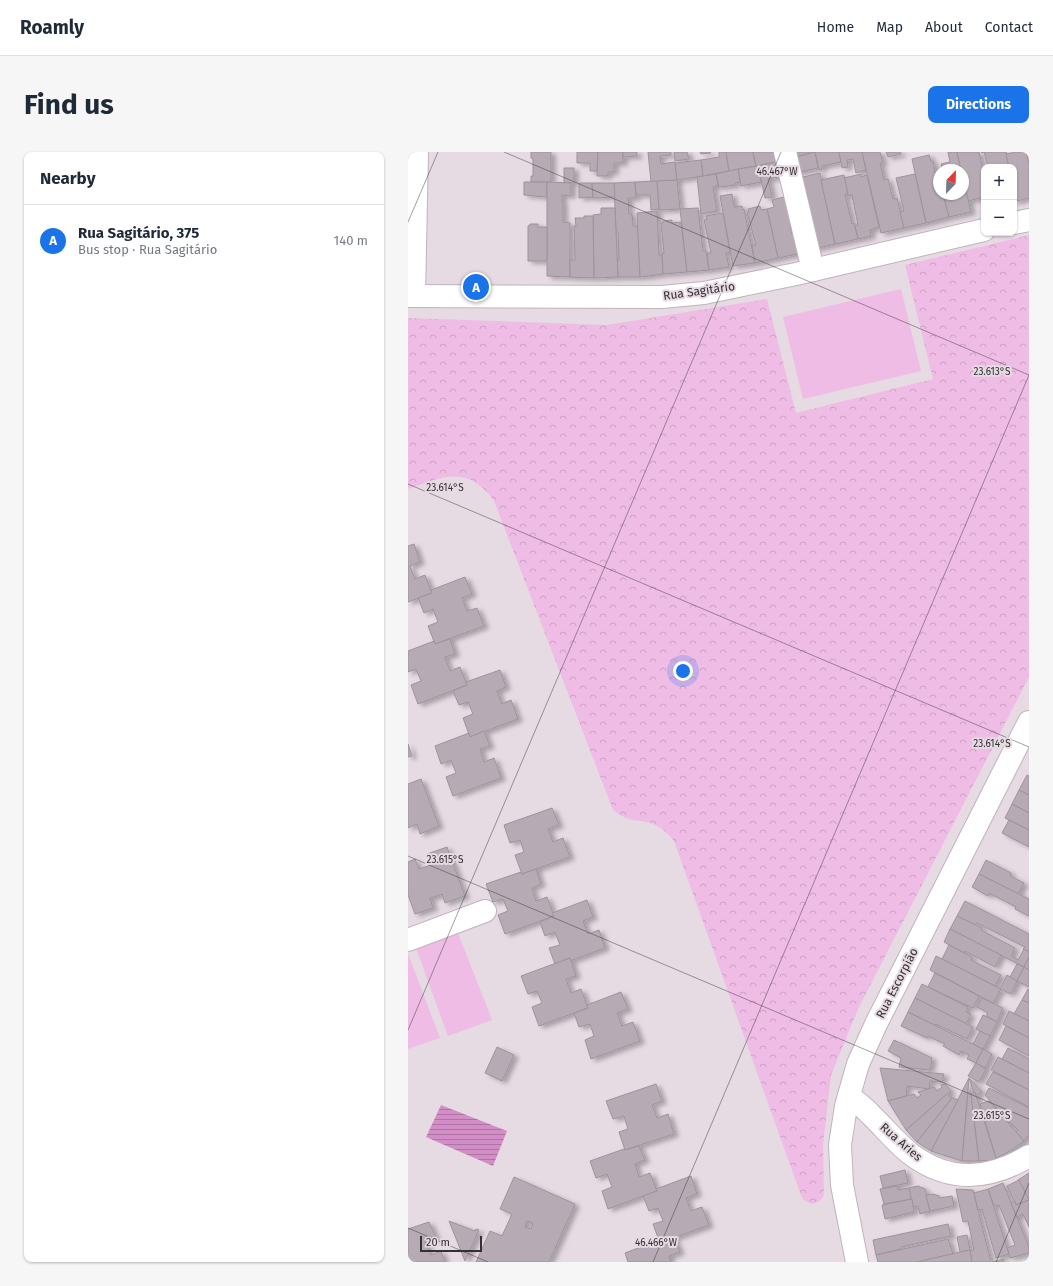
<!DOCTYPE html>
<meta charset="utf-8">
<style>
body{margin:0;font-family:"Fira Sans",sans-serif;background:#f6f6f7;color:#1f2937}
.controls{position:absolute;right:12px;top:12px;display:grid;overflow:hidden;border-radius:8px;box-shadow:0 1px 3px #0004}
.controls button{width:36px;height:36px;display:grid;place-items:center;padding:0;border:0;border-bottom:1px solid #e0e1e3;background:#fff;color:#1f2937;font:20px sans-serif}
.compass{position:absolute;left:525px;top:12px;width:36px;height:36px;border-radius:50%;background:#fff;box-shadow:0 1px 3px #0004;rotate:23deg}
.scale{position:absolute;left:12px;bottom:10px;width:62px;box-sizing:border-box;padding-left:4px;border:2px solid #343033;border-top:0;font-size:11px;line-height:14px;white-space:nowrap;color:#343033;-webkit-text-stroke:3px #e6dae3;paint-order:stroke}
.you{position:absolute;left:275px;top:519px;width:14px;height:14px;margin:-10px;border:3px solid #fff;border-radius:50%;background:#1a73e8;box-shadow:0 0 0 6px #1a73e833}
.badge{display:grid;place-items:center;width:26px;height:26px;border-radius:50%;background:#1a73e8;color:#fff;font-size:13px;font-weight:700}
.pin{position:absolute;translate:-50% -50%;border:2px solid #fff;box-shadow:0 1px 4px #0006}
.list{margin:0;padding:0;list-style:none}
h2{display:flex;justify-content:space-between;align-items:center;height:52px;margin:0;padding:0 16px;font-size:17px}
h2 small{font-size:13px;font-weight:400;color:#747a83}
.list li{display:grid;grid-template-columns:26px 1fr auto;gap:12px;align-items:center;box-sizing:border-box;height:72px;padding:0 16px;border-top:1px solid #e0e1e3}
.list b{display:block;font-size:15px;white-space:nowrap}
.list p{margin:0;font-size:13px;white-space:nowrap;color:#747a83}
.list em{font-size:13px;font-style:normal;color:#747a83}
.map{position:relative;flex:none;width:621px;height:1110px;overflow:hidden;border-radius:8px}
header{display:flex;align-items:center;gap:24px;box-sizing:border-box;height:56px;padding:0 20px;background:#fff;border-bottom:1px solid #e0e1e3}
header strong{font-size:19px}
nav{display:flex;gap:22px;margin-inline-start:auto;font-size:14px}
.intro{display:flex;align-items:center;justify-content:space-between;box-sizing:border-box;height:96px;padding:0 24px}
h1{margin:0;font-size:28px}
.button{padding:10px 18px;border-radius:8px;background:#1a73e8;color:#fff;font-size:14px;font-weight:700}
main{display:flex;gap:24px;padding:0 24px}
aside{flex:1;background:#fff;border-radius:8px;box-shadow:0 1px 3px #0004}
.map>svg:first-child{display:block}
.forest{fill:url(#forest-crowns)}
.park{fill:#efbce5}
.water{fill:url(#water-rules)}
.building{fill:#b6abb4;stroke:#9e939b;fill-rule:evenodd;filter:url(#shadow)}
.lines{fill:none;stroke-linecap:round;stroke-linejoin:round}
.minor-casing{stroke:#bfb4bc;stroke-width:24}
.minor{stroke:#fff;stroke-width:22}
.ticks{fill:none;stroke:#343033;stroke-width:1;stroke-opacity:0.45}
.labels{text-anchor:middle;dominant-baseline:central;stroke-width:4;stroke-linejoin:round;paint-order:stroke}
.street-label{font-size:12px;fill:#343033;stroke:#e6dae3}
.ticks-label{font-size:10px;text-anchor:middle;fill:#343033;stroke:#e6dae3;stroke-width:4;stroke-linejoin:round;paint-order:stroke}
</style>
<header>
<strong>Roamly</strong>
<nav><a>Home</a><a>Map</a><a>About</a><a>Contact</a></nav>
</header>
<div class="intro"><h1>Find us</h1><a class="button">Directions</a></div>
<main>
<aside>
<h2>Nearby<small></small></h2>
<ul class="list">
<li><span class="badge">A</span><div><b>Rua Sagitário, 375</b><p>Bus stop · Rua Sagitário</p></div><em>140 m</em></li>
</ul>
</aside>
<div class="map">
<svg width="621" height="1110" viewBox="0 0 621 1110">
<defs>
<pattern id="forest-crowns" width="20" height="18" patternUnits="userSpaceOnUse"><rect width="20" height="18" fill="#efbce5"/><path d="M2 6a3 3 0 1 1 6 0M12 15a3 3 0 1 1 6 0" fill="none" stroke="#cea2c5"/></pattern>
<pattern id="water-rules" width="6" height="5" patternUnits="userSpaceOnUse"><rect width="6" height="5" fill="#d48ec7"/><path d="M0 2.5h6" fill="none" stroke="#ad74a2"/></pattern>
<filter id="shadow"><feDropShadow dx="4.5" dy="2.5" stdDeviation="2" flood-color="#0004"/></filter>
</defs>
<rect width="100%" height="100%" fill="#e6dae3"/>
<path class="forest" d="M621 83V525L450 857 423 923 415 993 416 1043 412 1049 404 1052 397 1049 394 1046 266 689C259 680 250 672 238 670 230 668 223 669 216 665 212 663 208 660 205 658L86 349C60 313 36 324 0 337V166L199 173 359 147 388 261 525 227 497 113Z"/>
<g class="park">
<polygon points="493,137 513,219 395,247 375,165"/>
<polygon points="50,781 84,868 40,884 8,796"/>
<polygon points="0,802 32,886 0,897"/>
</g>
<polygon class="water" points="33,953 99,979 85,1014 18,985"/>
<g class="building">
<polygon points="123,0 143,0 143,30 123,30 123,24 125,24 125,7 123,6"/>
<polygon points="169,0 190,0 189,19 182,19 182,11 169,11"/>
<polygon points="190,0 215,0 215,11 206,11 206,20 200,20 200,24 189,24"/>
<polygon points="215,0 229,0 229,4 215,5"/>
<polygon points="240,0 263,0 263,3 252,4 253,12 267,10 269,28 243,30"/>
<polygon points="266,0 279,0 281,7 267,9"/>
<polygon points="292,0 302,0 303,1 293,2"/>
<polygon points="311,0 318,0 321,19 295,24 293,8 311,5"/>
<polygon points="318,0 345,0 348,14 321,19"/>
<polygon points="345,0 370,0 372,9 348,14"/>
<polygon points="383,0 407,0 384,6"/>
<polygon points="407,0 431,0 433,10 414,14 414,17 411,18"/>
<polygon points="407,0 410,16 388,21 384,6"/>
<polygon points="431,0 454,0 458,18 448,21 445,7 439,8 440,15 434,16"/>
<polygon points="454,0 472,0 475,11 472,11 476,28 480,27 485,47 489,46 496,76 473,81"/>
<polygon points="478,0 493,0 493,2 480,5"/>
<polygon points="540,0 549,0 553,18 535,18 533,12 542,10"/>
<polygon points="549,0 571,0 576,23 576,45 560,49 555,26 555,18 553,18"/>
<polygon points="573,0 598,0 601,15 580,15 576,0 574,1"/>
<polygon points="608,0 618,0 621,11 621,46 609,49 606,35 606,15 601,15 598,2"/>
<polygon points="521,3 523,9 525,9 531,42 535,42 541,65 518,71 504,7"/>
<polygon points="293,8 295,24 269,28 267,11"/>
<polygon points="372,9 376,24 360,27 364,45 357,46 350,14"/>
<polygon points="350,14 353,30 333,34 330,17"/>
<rect x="156" y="16" width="10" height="15"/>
<polygon points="330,17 332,30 327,31 327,33 311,35 308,22"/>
<polygon points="412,21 427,92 405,97 389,29 395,27 395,25"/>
<polygon points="308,22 310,34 305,35 309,59 293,62 289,25"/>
<polygon points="453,22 453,25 459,23 471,75 462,78 463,84 450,87 447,74 450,73 444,43 440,44 436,26"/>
<polygon points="507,22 518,71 496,76 492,60 496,59 488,26"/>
<polygon points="436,23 440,42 437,42 444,72 446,71 450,87 427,92 413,28"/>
<polygon points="555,26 563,60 541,65 535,42 555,42"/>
<polygon points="269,28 272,57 251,58 249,29"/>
<polygon points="249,29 251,57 243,58 242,43 228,43 227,30"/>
<polygon points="116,30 139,30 139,45 116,43"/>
<polygon points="139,30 163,31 163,44 154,43 154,50 155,50 155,70 162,71 162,125 139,124"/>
<polygon points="227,30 228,46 220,46 221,62 224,62 225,74 230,74 232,125 210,125 209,108 211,108 210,80 208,80 206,31"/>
<polygon points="171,31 184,31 185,45 171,46"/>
<polygon points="184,31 206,31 207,45 185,46"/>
<polygon points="606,35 609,49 606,50"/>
<polygon points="324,42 326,55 334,54 335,58 336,57 347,111 325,114 312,44"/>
<polygon points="380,44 387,70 382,72 384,82 389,81 394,101 370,106 359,57 366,55 364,48"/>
<polygon points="352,54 353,58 359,57 370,106 347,111 344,94 348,93 339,60 341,60 340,57"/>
<polygon points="193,56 207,56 210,125 186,126 185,63 193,62"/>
<polygon points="290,56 295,99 298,99 301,118 279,120 272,57"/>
<polygon points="249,59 251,103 254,103 255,122 232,125 229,61"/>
<polygon points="315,61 322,100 318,101 321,115 301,118 299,101 303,101 296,68 299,67 298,64"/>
<polygon points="176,64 185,64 186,126 162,125 162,108 167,108 166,74 168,74 167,66 176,66"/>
<polygon points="264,68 264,71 273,70 279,120 255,122 254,101 256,101 253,71 255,71 255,69"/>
<polygon points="122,72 130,72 130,75 139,75 139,109 120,109 120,74 121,74"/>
<polygon points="6,392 12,410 2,414 7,427 17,423 24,441 0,450 0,394"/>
<polygon points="57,425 64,442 54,446 59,459 69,456 76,474 27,492 20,474 30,470 25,457 16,461 10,446 24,441 23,438"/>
<polygon points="42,487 47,502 37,505 42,519 52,515 59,533 10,552 3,533 13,529 8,517 0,520 0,499 26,489 27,492"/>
<polygon points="92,518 98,535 89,539 94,552 103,548 110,567 62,585 55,566 65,562 60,550 51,553 45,539 59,533 58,530"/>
<polygon points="76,579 82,594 72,597 76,610 86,606 93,626 45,644 38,625 48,621 43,608 33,612 27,594 61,581 62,585"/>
<polygon points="0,592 4,604 0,605"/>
<polygon points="619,623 621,624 621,643 611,638"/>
<polygon points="13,627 31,674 12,682 9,672 0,676 0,632"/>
<polygon points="611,638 621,643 621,661 604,652"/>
<polygon points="604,652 621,661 621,678 597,666"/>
<polygon points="144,656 151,673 140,677 145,690 155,686 162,705 114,722 107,703 116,700 112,688 102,691 96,673"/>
<polygon points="601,668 621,678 621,695 594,681"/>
<polygon points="39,695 57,744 37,751 34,742 29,744 22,746 25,756 7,762 0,743 0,710 7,707 11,717 23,713 19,702"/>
<polygon points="578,708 603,721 602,724 616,731 610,742 571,722"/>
<polygon points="128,717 133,732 124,736 128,749 139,745 146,764 97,782 90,763 100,759 95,747 85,750 78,732 113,720 114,722"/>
<polygon points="571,722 621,747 621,764 607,757 608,755 581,741 580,744 564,735"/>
<polygon points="179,748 185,765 175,769 180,782 191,778 197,796 162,809 162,806 147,812 141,796 152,793 147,780 137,784 132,770 146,764 144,761"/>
<polygon points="557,749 621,782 621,800 615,797 617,795 569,771 567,773 549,764"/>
<polygon points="549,764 574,776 573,778 607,796 603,804 610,808 616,797 621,800 621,805 616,815 542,777"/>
<polygon points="542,777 593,803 587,815 557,799 556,801 536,790"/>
<polygon points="541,793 564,805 563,808 593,823 587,834 534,807"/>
<polygon points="528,804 593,837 585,851 522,818"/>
<polygon points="621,805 621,818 616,815"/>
<polygon points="162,806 168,824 158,827 163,841 173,837 180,856 131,874 124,855 134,851 129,839 120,842 113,824"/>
<polygon points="609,812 616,815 609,829 602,825"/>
<polygon points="616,815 621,818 621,835 609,829"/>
<polygon points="527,821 571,844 565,856 520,835"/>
<polygon points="599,823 609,829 603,842 592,837"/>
<polygon points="514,832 560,855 558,860 563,863 558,872 507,846"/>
<polygon points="620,837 621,838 621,851 614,848"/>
<polygon points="213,840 220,857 209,861 214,874 225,870 232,889 183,907 177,888 186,884 182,872 171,875 166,861 180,856 179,853"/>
<polygon points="507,846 565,875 559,887 528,872 528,874 500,860"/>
<polygon points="574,846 595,856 589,870 578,864 580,861 569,855"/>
<polygon points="614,848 621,851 621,869 606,862"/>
<polygon points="601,859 621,869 621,886 595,872"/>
<polygon points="500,860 575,897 568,911 559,907 561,903 553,899 551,903 535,894 537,892 520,884 519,886 493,874"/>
<polygon points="575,863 589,870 582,884 568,877"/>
<polygon points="598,874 621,886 621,904 591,888"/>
<polygon points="572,879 582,884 575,897 565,892"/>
<polygon points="486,888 524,906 522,918 491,915 493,906 480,899"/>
<polygon points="89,895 106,903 94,929 77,921"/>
<polygon points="600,896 621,907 621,921 594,907"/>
<polygon points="575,897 584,902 577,916 568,911"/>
<polygon points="590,905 621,921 621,938 583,918"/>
<polygon points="568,911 578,917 571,930 560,924"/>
<polygon points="472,916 536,922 534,930 522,929 521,937 499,934 498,944 480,949"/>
<polygon points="585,920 621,938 621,956 619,955 619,954 578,932"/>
<polygon points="561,926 574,940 567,944"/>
<polygon points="561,926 554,1009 523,999"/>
<polygon points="248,932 254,949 244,953 249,966 260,962 266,982 217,998 211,980 220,977 216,964 205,967 198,949"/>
<polygon points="537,932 543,939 498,978 480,949 506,942 509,946 513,943 510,940 526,935 529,939 534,935 533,933"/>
<polygon points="581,936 621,956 621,982 616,989 608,980 610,978 602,970 601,971 577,943"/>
<polygon points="560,940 563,940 571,1009 554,1009"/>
<polygon points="567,940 588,1006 586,1008 571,1009 563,942"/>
<polygon points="539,942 544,946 509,990 498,978"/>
<polygon points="544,946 550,948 523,999 509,990"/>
<polygon points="581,949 616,989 602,999 588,1006 572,952"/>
<polygon points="231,994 237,1008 227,1012 231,1025 242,1021 249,1039 200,1057 194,1039 204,1035 199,1022 188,1026 182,1009 216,997 217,998"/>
<polygon points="497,1018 500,1031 475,1036 472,1024"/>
<polygon points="621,1021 621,1048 610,1028"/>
<polygon points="283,1024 289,1042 278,1046 283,1059 294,1055 301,1073 252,1091 245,1072 255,1069 250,1056 241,1059 235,1044 249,1039 248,1037"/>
<path d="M106 1025 167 1052 141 1110H68L82 1079 94 1084 104 1062 92 1057ZM119 1069 125 1071 123 1077 117 1075Z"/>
<polygon points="611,1028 621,1048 608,1053 599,1034"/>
<polygon points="595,1031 621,1095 621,1101 602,1106 599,1096 607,1093 591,1053 586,1054 580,1037"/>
<polygon points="489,1034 490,1038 501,1036 504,1047 476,1052 472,1037"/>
<polygon points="510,1034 517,1037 522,1059 512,1062 510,1054 505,1055 501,1036"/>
<polygon points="548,1037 565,1038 583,1110 564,1110 562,1099 566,1098 560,1069 555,1070"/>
<polygon points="580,1037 601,1102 588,1106 574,1057 570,1058 566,1041"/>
<polygon points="525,1042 531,1044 532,1046 544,1044 546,1054 522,1059 518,1043"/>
<polygon points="504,1047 506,1060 477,1067 474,1053"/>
<polygon points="621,1048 621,1075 615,1062 609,1065 603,1051 607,1049 608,1053"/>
<polygon points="41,1069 67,1079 68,1077 71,1078 57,1109"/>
<polygon points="21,1070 28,1086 17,1090 23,1103 33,1099 37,1110 0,1110 0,1077"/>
<polygon points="540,1072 543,1084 493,1095 493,1097 468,1103 465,1088"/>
<polygon points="559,1083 562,1098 552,1100 549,1085"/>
<polygon points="266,1086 272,1100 261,1104 263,1110 220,1110 217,1101 251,1088 252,1091"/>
<polygon points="540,1087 545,1102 509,1110 470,1110 468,1103"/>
<polygon points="562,1098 564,1110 509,1110 552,1100"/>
<polygon points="596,1107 596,1110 584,1110"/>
</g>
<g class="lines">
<defs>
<g id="minor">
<polyline points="377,0 405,118"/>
<polyline points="606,71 621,68"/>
<polyline points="0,144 254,145 296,141 388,122 576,78"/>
<polyline points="6,144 9,0"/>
<polyline points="0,788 77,759"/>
<path d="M441 944C448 950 456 955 462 962 476 975 488 991 504 1003 542 1031 581 1028 621 1004"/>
<polyline points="449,1110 434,1033 432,993 438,954 450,912 468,872 621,570"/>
</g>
</defs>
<use href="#minor" class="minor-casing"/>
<use href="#minor" class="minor"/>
</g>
<path class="ticks" d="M96 0 621 223M0 70 30 0M0 332 621 595M0 704 621 967M0 878 373 0M0 1076 80 1110M245 1110 621 223M588 1110 621 1031"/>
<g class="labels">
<g class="street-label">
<text transform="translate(291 139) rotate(-8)">Rua Sagitário</text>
<text transform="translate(489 831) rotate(-63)">Rua Escorpião</text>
<text transform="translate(493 990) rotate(41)">Rua Aries</text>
</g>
</g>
<g class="ticks-label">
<text x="369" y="23">46.467°W</text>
<text x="584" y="223">23.613°S</text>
<text x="37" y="339">23.614°S</text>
<text x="584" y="595">23.614°S</text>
<text x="37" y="711">23.615°S</text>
<text x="584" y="967">23.615°S</text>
<text x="248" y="1094">46.466°W</text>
</g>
</svg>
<div class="controls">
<button>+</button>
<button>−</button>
</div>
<svg class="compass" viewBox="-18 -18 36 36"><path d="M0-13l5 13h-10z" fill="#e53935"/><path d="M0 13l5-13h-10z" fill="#747a83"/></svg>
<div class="scale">20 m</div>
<div class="you"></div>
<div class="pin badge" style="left:68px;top:135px">A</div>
</div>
</main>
